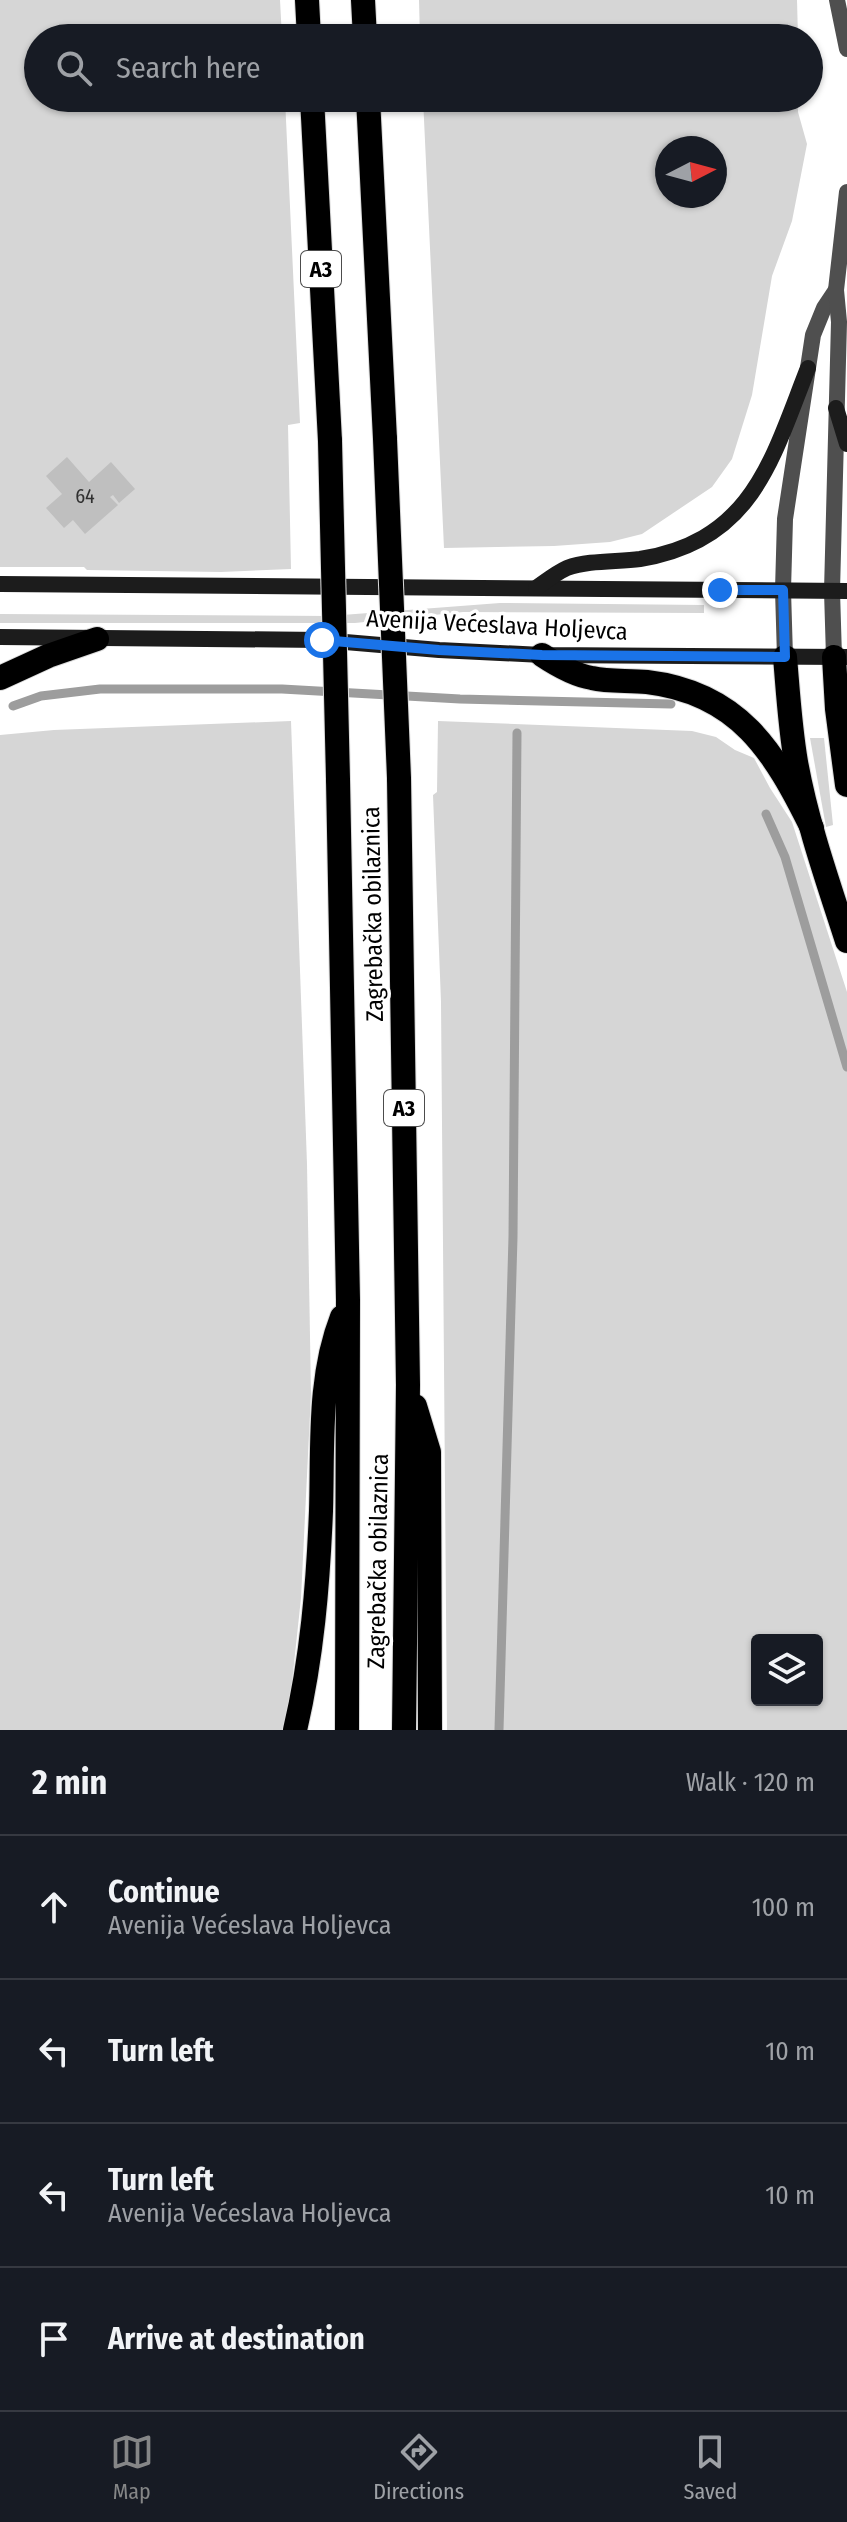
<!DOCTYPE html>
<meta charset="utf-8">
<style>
body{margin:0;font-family:"Fira Sans Condensed",sans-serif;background:#242831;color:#f1f3f6}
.controls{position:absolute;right:24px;bottom:24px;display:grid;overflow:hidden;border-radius:8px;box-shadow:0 2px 6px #0004}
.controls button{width:72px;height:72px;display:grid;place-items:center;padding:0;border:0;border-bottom:2px solid #363941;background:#171b24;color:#f1f3f6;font:40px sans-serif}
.compass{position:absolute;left:655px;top:136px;width:72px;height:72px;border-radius:50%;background:#171b24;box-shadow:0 2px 6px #0004;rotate:84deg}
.stop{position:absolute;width:24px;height:24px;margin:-18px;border:6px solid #1a73e8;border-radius:50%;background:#fff}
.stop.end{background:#1a73e8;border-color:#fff;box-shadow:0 2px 8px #0008}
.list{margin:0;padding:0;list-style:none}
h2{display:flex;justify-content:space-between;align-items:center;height:104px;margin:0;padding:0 32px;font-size:34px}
h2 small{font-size:26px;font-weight:400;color:#9ea1a6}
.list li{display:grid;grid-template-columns:52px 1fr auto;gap:24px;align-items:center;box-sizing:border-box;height:144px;padding:0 32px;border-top:2px solid #363941}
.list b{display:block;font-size:30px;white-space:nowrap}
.list p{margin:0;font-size:26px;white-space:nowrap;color:#9ea1a6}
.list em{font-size:26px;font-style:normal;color:#9ea1a6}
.icon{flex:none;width:44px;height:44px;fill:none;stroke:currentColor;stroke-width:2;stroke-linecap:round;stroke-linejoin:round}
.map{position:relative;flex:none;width:847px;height:1730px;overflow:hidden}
.search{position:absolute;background:#171b24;box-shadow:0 2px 6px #0004;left:24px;right:24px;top:24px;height:88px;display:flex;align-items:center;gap:20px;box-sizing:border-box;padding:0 28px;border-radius:44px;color:#9ea1a6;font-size:30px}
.sheet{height:680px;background:#171b24}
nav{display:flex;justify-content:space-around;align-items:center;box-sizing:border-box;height:112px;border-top:2px solid #363941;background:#171b24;font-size:22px;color:#9ea1a6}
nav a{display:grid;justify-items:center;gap:4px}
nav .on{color:#858687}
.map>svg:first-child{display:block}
.green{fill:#d6d6d6;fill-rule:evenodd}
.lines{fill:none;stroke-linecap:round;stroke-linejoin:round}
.stream{stroke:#9d9d9d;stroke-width:9}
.building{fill:#bfbfbf}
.motorway-casing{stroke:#dbdbdb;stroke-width:26}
.service{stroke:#4f4f4f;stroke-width:16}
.minor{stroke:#4f4f4f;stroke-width:16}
.secondary{stroke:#1c1c1c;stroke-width:16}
.motorway{stroke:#000;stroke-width:24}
.motorway-bridge-casing{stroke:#dbdbdb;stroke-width:26;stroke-linecap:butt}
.motorway-bridge{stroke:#000;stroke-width:24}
.route{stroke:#1a73e8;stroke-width:10}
.labels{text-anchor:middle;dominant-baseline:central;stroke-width:7;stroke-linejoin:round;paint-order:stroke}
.number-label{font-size:20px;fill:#303030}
.shield{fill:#fff;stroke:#4c4c4c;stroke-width:2}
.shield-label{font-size:22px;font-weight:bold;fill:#000}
.street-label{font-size:24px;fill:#000;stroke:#fff}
</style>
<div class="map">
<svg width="847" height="1730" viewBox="0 0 847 1730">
<rect width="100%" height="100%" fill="#fff"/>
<g class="green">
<polygon points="0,0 280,0 282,38 38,38 38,98 285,98 300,423 288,425 291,569 221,572 87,570 84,567 0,567"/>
<polygon points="419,0 797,0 798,38 420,38"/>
<path d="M423 98H798V112L807 144 792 221 772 276 752 395 732 459 712 487 642 534 610 542 554 546 444 548ZM667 148H715V196H667Z"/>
<polygon points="500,603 704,605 704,613 463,612 355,623 0,623 0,614 329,616"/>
<polygon points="291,721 307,1164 311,1394 301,1598 290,1701 282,1730 0,1730 0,735 54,730"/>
<path d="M438 721 692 731 716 737 735 750 754 758 770 788 792 822 847 992V1730H447L441 1002 433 795 437 792ZM757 1640H817V1700H757Z"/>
<polygon points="810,738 824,738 833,825 826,827"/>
</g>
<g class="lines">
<g class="stream">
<polyline points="13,706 41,696 100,689 282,689 460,699 671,704"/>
<polyline points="766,814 785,857 847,1067"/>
<polyline points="499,1730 513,1237 517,733"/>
</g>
</g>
<polygon class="building" points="67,457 89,482 111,462 135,489 119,503 113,495 110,497 118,505 85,534 73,520 64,528 46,508 62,494 46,476"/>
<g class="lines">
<defs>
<g id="motorway">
<polyline points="307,0 309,38"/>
<polyline points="363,0 365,38"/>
<polyline points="312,98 330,441"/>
<polyline points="368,98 385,439"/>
<path d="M542 655C557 665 574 675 592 678 609 682 629 680 647 682 739 693 774 751 812 828"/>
<path d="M785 657C788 692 790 727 796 762 807 823 828 882 847 941"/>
<polyline points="834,657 837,709 847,785"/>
<polyline points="0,678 48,656 97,639"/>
<polyline points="399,778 408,1385 404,1730"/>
<polyline points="338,779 348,1300 347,1730"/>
<polyline points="415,1406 429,1452 430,1730"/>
<path d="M295 1730C312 1658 318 1585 321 1511 323 1446 318 1378 342 1317"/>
</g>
</defs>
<use href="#motorway" class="motorway-casing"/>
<polyline class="service" points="837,0 847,49"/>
<g class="minor">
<polyline points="785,657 783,590 785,519 813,335 824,308 836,290"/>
<polyline points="834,657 832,591 839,322 836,290 847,192"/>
</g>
<g class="secondary">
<polyline points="836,408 847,444"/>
<polyline points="0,584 847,591"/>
<path d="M536 588C546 581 556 573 567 568 589 560 617 562 640 559 753 541 772 459 808 368"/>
<polyline points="0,637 322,640 439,650 542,655 847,657"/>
</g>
<use href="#motorway" class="motorway"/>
<defs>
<g id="motorway-bridge">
<polyline points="385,439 399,778"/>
<polyline points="330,441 338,779"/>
</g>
</defs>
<use href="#motorway-bridge" class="motorway-bridge-casing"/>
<use href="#motorway-bridge" class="motorway-bridge"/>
</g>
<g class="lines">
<polyline class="route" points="322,640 439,650 542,655 785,657 783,590 720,590"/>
</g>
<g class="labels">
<g class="number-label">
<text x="85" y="496">64</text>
</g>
<g class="shield">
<rect x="301" y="251" width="40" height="36" rx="6"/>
<rect x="384" y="1090" width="40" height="36" rx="6"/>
</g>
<g class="shield-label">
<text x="321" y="269">A3</text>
<text x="404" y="1108">A3</text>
</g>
<g class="street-label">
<text transform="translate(497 625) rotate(3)">Avenija Većeslava Holjevca</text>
<text transform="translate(373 914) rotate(-91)">Zagrebačka obilaznica</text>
<text transform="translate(378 1561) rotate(-89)">Zagrebačka obilaznica</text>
</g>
</g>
</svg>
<div class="controls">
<button><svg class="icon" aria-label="layers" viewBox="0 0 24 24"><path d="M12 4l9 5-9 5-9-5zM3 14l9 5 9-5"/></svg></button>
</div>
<svg class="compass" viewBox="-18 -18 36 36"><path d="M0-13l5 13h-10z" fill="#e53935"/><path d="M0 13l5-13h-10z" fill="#9ea1a6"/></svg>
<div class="stop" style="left:322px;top:640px"></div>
<div class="stop end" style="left:720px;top:590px"></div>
<div class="search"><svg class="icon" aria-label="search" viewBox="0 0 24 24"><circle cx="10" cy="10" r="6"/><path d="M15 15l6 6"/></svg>Search here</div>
</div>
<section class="sheet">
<h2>2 min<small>Walk · 120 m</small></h2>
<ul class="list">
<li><svg class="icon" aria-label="ahead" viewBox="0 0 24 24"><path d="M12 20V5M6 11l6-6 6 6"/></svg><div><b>Continue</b><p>Avenija Većeslava Holjevca</p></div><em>100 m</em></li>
<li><svg class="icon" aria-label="left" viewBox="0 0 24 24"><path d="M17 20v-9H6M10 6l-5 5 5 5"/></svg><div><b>Turn left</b></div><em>10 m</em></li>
<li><svg class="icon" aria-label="left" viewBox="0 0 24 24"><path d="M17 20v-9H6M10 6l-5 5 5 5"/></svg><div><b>Turn left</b><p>Avenija Većeslava Holjevca</p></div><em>10 m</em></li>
<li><svg class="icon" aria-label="arrive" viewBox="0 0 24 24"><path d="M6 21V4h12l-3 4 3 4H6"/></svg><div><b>Arrive at destination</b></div></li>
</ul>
</section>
<nav>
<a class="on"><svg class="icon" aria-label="map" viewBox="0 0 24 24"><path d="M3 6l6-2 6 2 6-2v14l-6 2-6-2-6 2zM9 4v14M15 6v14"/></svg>Map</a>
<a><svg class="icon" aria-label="directions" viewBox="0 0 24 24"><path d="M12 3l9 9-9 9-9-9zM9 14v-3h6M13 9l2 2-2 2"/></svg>Directions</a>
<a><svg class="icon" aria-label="saved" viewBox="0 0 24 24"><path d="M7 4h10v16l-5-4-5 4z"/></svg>Saved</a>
</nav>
